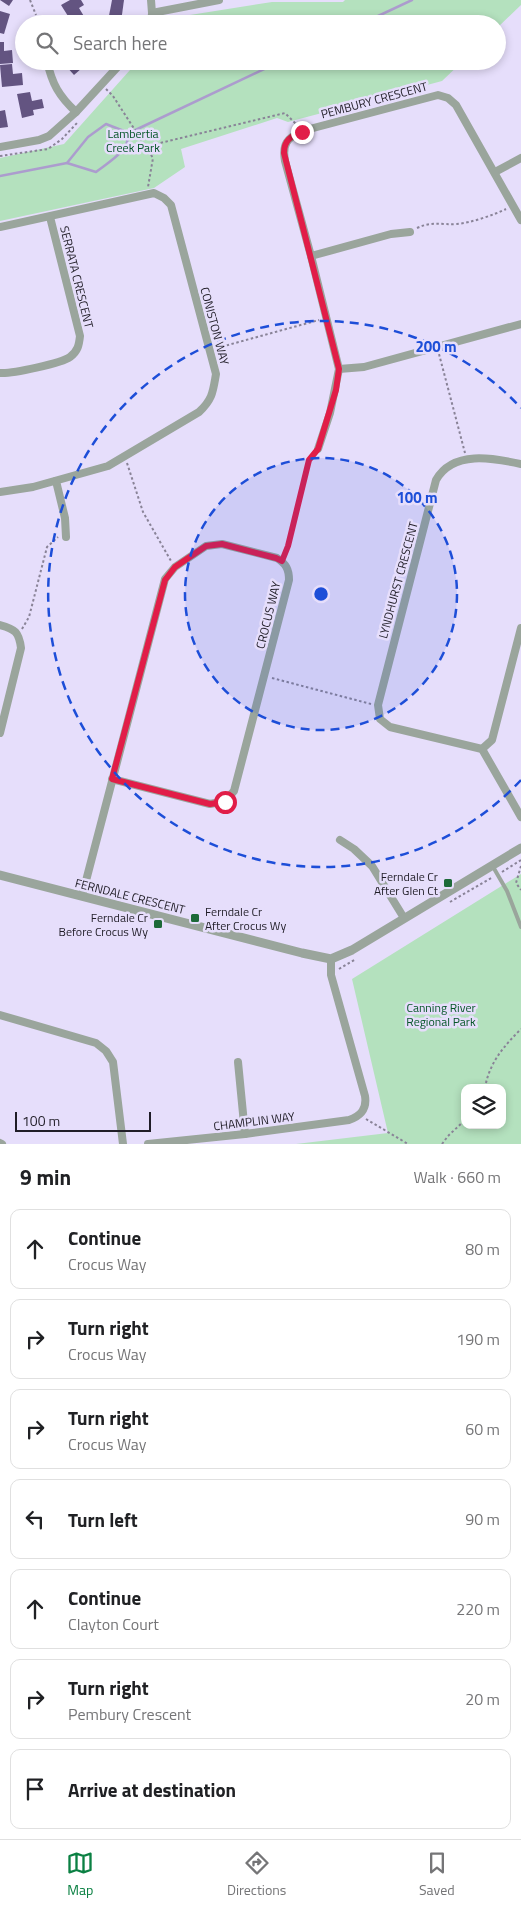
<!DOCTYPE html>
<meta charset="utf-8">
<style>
body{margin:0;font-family:"Titillium Web",sans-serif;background:#f2f2f2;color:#202124}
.controls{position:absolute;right:15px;bottom:15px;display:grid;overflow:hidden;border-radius:10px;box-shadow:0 2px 8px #0003}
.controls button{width:45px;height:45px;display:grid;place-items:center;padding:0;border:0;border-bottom:1px solid #e0e0e0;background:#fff;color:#202124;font:25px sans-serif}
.scale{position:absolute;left:15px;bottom:12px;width:136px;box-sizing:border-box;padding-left:5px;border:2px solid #201d27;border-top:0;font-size:14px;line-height:18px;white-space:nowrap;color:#201d27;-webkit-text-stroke:4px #e6defb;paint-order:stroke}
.stop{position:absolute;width:15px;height:15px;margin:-11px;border:4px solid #e11d48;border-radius:50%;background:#fff}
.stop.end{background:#e11d48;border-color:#fff;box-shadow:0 1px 5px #0008}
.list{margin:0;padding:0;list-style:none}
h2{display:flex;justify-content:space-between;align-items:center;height:65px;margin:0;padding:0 20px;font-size:21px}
h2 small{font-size:16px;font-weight:400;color:#757577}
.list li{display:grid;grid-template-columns:32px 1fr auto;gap:15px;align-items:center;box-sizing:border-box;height:80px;margin:0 10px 10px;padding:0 10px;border:1px solid #e0e0e0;border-radius:10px}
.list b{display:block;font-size:19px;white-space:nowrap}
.list p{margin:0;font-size:16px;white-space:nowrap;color:#757577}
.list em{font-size:16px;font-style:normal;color:#757577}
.icon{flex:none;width:28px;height:28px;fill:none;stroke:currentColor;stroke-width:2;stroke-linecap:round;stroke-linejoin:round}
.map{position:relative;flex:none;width:521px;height:1144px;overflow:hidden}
.search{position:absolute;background:#fff;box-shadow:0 2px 8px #0003;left:15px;right:15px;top:15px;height:55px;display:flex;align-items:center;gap:12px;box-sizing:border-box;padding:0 18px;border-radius:28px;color:#757577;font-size:19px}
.sheet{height:695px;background:#fff}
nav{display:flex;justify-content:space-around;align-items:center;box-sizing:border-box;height:70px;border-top:1px solid #e0e0e0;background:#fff;font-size:14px;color:#757577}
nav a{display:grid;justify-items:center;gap:2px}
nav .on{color:#0b8043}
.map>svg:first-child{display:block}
.green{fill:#b4e1be;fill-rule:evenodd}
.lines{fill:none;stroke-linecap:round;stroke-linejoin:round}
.stream{stroke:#ac9cce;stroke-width:2.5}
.building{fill:#635481}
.path{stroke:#898397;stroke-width:2;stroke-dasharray:2.5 2.5;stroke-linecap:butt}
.service{stroke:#9aa59c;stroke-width:4}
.minor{stroke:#9aa59c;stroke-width:8}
.tertiary{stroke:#9aa59c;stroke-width:9}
.route{stroke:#e11d48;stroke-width:6}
.ring{fill:none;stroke:#1d4ed8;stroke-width:2.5;stroke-dasharray:9 6}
.poi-dot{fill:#1c6938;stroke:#e6defb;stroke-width:2}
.labels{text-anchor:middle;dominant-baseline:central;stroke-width:5;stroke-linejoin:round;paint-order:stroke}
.street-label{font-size:12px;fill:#201d27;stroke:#e6defb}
.park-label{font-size:12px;fill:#055527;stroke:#e6defb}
.poi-label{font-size:12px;fill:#201d27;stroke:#e6defb;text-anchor:end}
.centre{fill:#1d4ed8;stroke:#e6defb;stroke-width:2.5}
.ring-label{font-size:15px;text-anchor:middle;font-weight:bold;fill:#1d4ed8;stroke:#e6defb;stroke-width:5;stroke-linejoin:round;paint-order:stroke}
</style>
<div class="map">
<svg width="521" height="1144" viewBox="0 0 521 1144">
<rect width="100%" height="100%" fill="#e6defb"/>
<g class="green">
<polygon points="345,0 521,0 521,5 497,28 497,24 168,24 171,18 272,2 343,2"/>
<polygon points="138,61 463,61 442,81 288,122 277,118 181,149 185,167 154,188 0,221 0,158 64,144"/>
<path d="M521 874V1144H296L388 1133 352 979ZM465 1088H502V1125H465Z"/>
</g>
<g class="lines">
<g class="stream">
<polyline points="361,24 412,0"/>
<polyline points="129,133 281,61"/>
<path d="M67 163 96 172C110 161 128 152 129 133"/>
<polyline points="0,176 67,163 88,137 106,124 129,133"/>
</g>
</g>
<g class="building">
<polygon points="0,0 13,0 9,6"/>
<polygon points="70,0 81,0 84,5 79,8 85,18 75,24 73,24 61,5"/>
<polygon points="112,0 124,0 121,22 108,21"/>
<polygon points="0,11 10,14 4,34 0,33"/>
<polygon points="0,42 4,42 4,51 12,50 13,63 0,64"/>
<polygon points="72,61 90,61 74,75 66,66"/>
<polygon points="12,64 13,74 22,73 23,85 2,87 0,65"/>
<polygon points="30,92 32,101 42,99 44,108 33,110 34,115 22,118 17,94"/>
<polygon points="5,110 8,127 0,128 0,111"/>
</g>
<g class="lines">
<g class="path">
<polyline points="30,0 36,15"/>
<polyline points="166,24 172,20 172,18"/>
<polyline points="106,89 113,96 153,158 148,187"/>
<polyline points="147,149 156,144 285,113 297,125"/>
<polyline points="0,156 48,149 62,139 77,123"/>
<path d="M417 228C432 221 441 225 457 224 470 223 494 215 506 209"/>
<polyline points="217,348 319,320"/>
<polyline points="439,354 465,453"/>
<polyline points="127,463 143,512 171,561"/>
<polyline points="285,553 309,459 313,455"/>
<polyline points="22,629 29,617 47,547 58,537"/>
<polyline points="272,678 371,704"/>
<polyline points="521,866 516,883 521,890"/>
<polyline points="502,872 521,860"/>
<polyline points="450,902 493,877"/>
<polyline points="339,969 356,959"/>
<path d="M485 1088C489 1063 504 1046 521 1029"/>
<polyline points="366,1119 408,1144"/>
<polyline points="442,1144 448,1136 465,1120"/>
</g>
<polyline class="service" points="492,865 507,891 521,927"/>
<g class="minor">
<polyline points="151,0 152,13 151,24"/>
<polyline points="152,13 219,0"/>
<polyline points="34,22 35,24"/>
<path d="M47 61C52 84 59 96 76 112"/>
<polyline points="0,147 39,140 49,136 76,112 123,61"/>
<polyline points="495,172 521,158"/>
<path d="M0 227 154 193 164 198 171 205 216 374C213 391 213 399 199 412L108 466 33 487 0 492"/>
<polyline points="311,256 391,234 410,232"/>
<polyline points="339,369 364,367 521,324"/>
<path d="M0 373C12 374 62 363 70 357 78 351 79 345 80 336L50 217"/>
<path d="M318 449 330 413 339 369 311 256 285 161C282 144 287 138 302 131L438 95 448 98 456 105 521 220"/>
<path d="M521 464C493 458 453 450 436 480L378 705 380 719 390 727 482 749 521 817"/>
<polyline points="56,481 65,518 66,537"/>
<path d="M0 625C15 629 19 632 21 648L0 733"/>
<polyline points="482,749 492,740 521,628"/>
<polyline points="340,840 354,849 372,866 404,918"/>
<path d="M82 896 165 579 175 567 206 546 222 544 277 558C286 564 289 569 289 580L234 791 225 801 210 804 112 779"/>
<polyline points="0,1015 96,1043 106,1051 113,1062 123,1144"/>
<polyline points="238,1062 245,1134"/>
<polyline points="0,1143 2,1144"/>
<path d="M148 1144 245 1134 349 1120C361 1116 367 1109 365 1096L331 975V959"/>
</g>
<polyline class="tertiary" points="0,875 302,953 331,959 352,950 521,848"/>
</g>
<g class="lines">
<path class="route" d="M225 802 210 804 112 779 165 580 175 567 206 546 222 544 276 558 282 561 288 546 309 460 318 449 336 390 339 369 284 153C284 140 291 136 302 132"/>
</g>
<circle cx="321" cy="594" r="136" fill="#1d4ed8" fill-opacity=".12"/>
<g class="ring">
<circle cx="321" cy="594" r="136"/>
<path d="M521 780A273 273 0 1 1 521 408"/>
</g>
<g class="poi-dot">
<rect x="443" y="878" width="10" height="10" rx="2.5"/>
<rect x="190" y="913" width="10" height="10" rx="2.5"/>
<rect x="153" y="919" width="10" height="10" rx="2.5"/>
</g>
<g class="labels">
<g class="street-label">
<text transform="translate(374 100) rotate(-15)">PEMBURY CRESCENT</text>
<text transform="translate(77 277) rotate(76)">SERRATA CRESCENT</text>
<text transform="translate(215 326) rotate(75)">CONISTON WAY</text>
<text transform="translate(398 580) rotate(-75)">LYNDHURST CRESCENT</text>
<text transform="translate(268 615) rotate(-76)">CROCUS WAY</text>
<text transform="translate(130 896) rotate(14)">FERNDALE CRESCENT</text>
<text transform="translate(254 1121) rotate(-7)">CHAMPLIN WAY</text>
</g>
<g class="park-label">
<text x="133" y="133">Lambertia<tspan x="133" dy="14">Creek Park</tspan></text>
<text x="441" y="1007">Canning River<tspan x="441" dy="14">Regional Park</tspan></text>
</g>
<g class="poi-label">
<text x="438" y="876">Ferndale Cr<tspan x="438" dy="14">After Glen Ct</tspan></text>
<text x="205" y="911" text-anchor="start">Ferndale Cr<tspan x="205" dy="14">After Crocus Wy</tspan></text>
<text x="148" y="917">Ferndale Cr<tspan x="148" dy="14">Before Crocus Wy</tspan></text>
</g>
</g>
<circle cx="321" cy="594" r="8" class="centre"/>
<g class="ring-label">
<text x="436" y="352">200 m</text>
<text x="417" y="503">100 m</text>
</g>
</svg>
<div class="controls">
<button><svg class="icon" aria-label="layers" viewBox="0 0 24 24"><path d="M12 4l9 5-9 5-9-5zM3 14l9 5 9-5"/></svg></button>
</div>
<div class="scale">100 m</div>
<div class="stop" style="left:225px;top:802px"></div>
<div class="stop end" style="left:302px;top:132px"></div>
<div class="search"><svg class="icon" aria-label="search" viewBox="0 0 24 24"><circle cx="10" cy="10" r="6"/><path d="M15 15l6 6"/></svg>Search here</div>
</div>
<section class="sheet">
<h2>9 min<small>Walk · 660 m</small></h2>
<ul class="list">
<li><svg class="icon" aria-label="ahead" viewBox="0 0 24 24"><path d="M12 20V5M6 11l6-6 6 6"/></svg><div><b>Continue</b><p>Crocus Way</p></div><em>80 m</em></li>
<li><svg class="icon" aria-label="right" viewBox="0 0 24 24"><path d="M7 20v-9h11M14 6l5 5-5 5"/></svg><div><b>Turn right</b><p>Crocus Way</p></div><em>190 m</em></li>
<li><svg class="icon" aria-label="right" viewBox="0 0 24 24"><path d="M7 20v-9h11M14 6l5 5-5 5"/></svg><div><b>Turn right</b><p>Crocus Way</p></div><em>60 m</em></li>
<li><svg class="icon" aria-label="left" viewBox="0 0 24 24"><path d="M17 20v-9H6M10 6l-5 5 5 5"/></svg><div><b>Turn left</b></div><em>90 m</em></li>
<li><svg class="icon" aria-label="ahead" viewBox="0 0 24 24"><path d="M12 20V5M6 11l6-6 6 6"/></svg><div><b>Continue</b><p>Clayton Court</p></div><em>220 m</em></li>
<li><svg class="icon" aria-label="right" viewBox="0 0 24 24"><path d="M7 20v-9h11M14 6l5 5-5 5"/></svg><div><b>Turn right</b><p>Pembury Crescent</p></div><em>20 m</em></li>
<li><svg class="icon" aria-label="arrive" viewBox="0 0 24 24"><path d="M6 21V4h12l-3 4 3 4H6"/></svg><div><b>Arrive at destination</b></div></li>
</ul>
</section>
<nav>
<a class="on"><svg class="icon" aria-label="map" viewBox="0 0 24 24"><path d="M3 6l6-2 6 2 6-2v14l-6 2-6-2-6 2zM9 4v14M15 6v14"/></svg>Map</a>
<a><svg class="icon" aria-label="directions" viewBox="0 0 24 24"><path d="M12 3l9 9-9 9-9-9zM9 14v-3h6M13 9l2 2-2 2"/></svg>Directions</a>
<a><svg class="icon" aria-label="saved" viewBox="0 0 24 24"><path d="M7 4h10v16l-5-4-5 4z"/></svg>Saved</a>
</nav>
